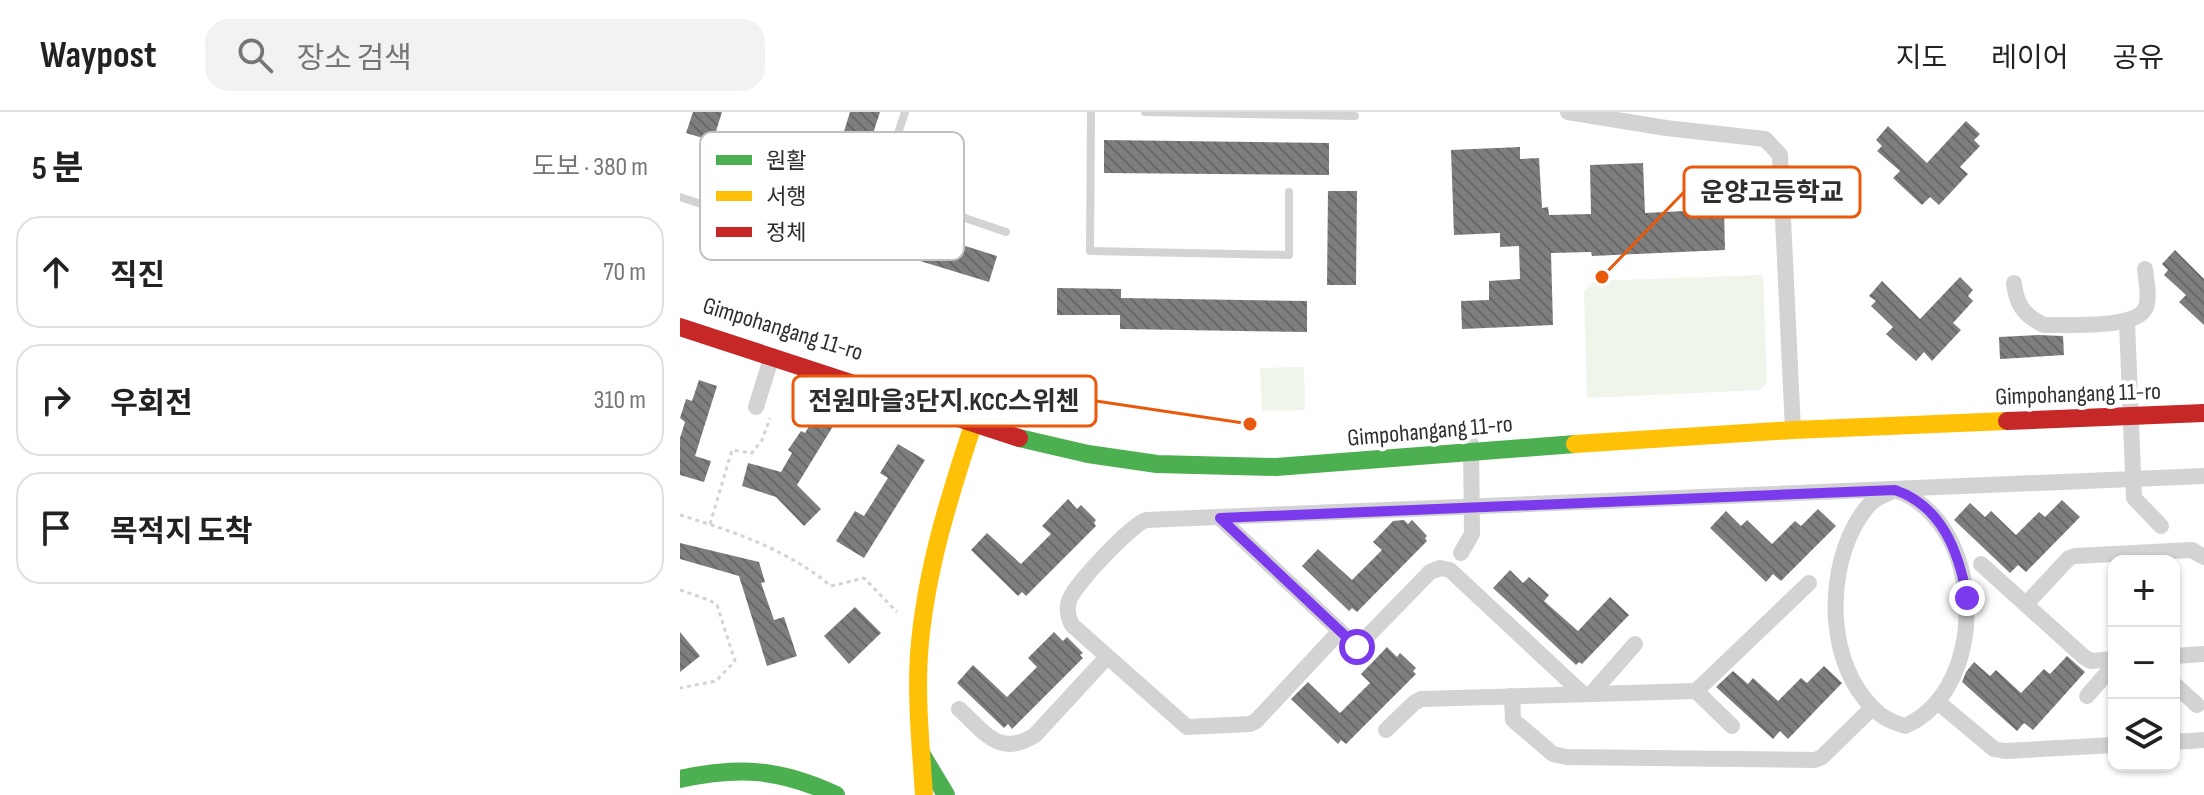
<!DOCTYPE html>
<html lang="ko">
<meta charset="utf-8">
<style>
body{margin:0;font-family:"Sofia Sans Condensed","Noto Sans KR",sans-serif;background:#f2f2f2;color:#222}
.controls{position:absolute;right:24px;bottom:24px;display:grid;overflow:hidden;border-radius:16px;box-shadow:0 2px 6px #0004}
.controls button{width:72px;height:72px;display:grid;place-items:center;padding:0;border:0;border-bottom:2px solid #e0e0e0;background:#fff;color:#222;font:40px sans-serif}
.stop{position:absolute;width:24px;height:24px;margin:-18px;border:6px solid #7c3aed;border-radius:50%;background:#fff}
.stop.end{background:#7c3aed;border-color:#fff;box-shadow:0 2px 8px #0008}
.list{margin:0;padding:0;list-style:none}
h2{display:flex;justify-content:space-between;align-items:center;height:104px;margin:0;padding:0 32px;font-size:34px}
h2 small{font-size:26px;font-weight:400;color:#767676}
.list li{display:grid;grid-template-columns:52px 1fr auto;gap:24px;align-items:center;box-sizing:border-box;height:112px;margin:0 16px 16px;padding:0 16px;border:2px solid #e0e0e0;border-radius:24px}
.list b{display:block;font-size:30px;white-space:nowrap}
.list em{font-size:26px;font-style:normal;color:#767676}
.icon{flex:none;width:44px;height:44px;fill:none;stroke:currentColor;stroke-width:2;stroke-linecap:round;stroke-linejoin:round}
.map{position:relative;flex:none;width:1524px;height:683px;overflow:hidden}
header{display:flex;align-items:center;gap:48px;box-sizing:border-box;height:112px;padding:0 40px;background:#fff;border-bottom:2px solid #e0e0e0}
header strong{font-size:38px}
nav{display:flex;gap:44px;margin-inline-start:auto;font-size:28px}
.search{width:560px;height:72px;background:#f2f2f2;display:flex;align-items:center;gap:20px;box-sizing:border-box;padding:0 28px;border-radius:24px;color:#767676;font-size:30px}
main{display:flex}
aside{flex:1;background:#fff}
.map>svg:first-child{display:block}
.green{fill:#f0f5eb}
.building{fill:url(#building-back-hatch)}
.lines{fill:none;stroke-linecap:round;stroke-linejoin:round}
.path{stroke:#d3d3d3;stroke-width:3;stroke-dasharray:4 4;stroke-linecap:butt}
.lane{stroke:#d3d3d3;stroke-width:8}
.street{stroke:#d3d3d3;stroke-width:16}
.fast{stroke:#4caf50;stroke-width:18}
.slow{stroke:#ffc107;stroke-width:18}
.jam{stroke:#c62828;stroke-width:18}
.route{stroke:#7c3aed;stroke-width:10}
.labels{text-anchor:middle;dominant-baseline:central;stroke-width:8;stroke-linejoin:round;paint-order:stroke}
.street-label{font-size:24px;fill:#2e2e2e;stroke:#fff}
.key{fill:#fff;stroke:#c0c0c0;stroke-width:2}
.key-label{font-size:22px;fill:#2e2e2e}
.leader{fill:none;stroke:#e8590c;stroke-width:3}
.callout-dot{fill:#e8590c;stroke:#fff;stroke-width:3}
.callout{fill:#fff;stroke:#e8590c;stroke-width:3}
.callout-label{font-size:26px;text-anchor:middle;font-weight:bold;fill:#2e2e2e}
</style>
<header>
<strong>Waypost</strong>
<div class="search"><svg class="icon" aria-label="search" viewBox="0 0 24 24"><circle cx="10" cy="10" r="6"/><path d="M15 15l6 6"/></svg>장소 검색</div>
<nav><a>지도</a><a>레이어</a><a>공유</a></nav>
</header>
<main>
<aside>
<h2>5 분<small>도보 · 380 m</small></h2>
<ul class="list">
<li><svg class="icon" aria-label="ahead" viewBox="0 0 24 24"><path d="M12 20V5M6 11l6-6 6 6"/></svg><div><b>직진</b></div><em>70 m</em></li>
<li><svg class="icon" aria-label="right" viewBox="0 0 24 24"><path d="M7 20v-9h11M14 6l5 5-5 5"/></svg><div><b>우회전</b></div><em>310 m</em></li>
<li><svg class="icon" aria-label="arrive" viewBox="0 0 24 24"><path d="M6 21V4h12l-3 4 3 4H6"/></svg><div><b>목적지 도착</b></div></li>
</ul>
</aside>
<div class="map">
<svg width="1524" height="683" viewBox="0 0 1524 683">
<defs>
<pattern id="building-back-hatch" width="6" height="6" patternUnits="userSpaceOnUse" patternTransform="scale(2)"><rect width="6" height="6" fill="#7e7e7e"/><path d="M-1 5l2 2M0 0l6 6M5-1l2 2" fill="none" stroke="#686868"/></pattern>
</defs>
<rect width="100%" height="100%" fill="#fff"/>
<g class="green">
<polygon points="1083,163 1087,270 1080,278 907,286 904,179 914,169"/>
<polygon points="624,255 625,298 582,299 580,256"/>
</g>
<g class="building">
<polygon points="13,0 42,0 33,29 6,21"/>
<polygon points="170,0 200,0 175,77 149,68"/>
<polygon points="1286,9 1300,22 1294,28 1300,34 1280,55 1288,62 1259,93 1250,85 1242,93 1213,66 1220,59 1197,39 1202,34 1196,28 1208,14 1247,51"/>
<polygon points="424,28 649,31 649,63 424,61"/>
<polygon points="840,35 840,47 859,46 862,96 868,95 869,103 911,102 910,53 963,51 965,101 1044,97 1045,138 912,144 911,140 871,141 873,213 782,217 781,189 809,188 809,169 840,167 839,134 820,135 820,121 774,123 771,38"/>
<polygon points="648,79 677,79 676,173 647,173"/>
<polygon points="190,104 317,144 309,170 181,131"/>
<polygon points="1495,138 1524,167 1524,213 1499,190 1506,183 1484,163 1488,158 1482,152"/>
<polygon points="1280,165 1293,178 1288,184 1293,189 1273,211 1281,218 1252,249 1244,240 1236,249 1206,222 1213,215 1191,194 1196,189 1189,184 1202,169 1240,207"/>
<polygon points="377,176 441,177 441,186 627,189 627,220 440,217 440,203 377,203"/>
<polygon points="1358,223 1383,224 1384,243 1320,247 1319,225"/>
<polygon points="19,268 37,274 15,344 31,349 24,370 0,363 0,326 5,310 0,306 6,287 12,289"/>
<polygon points="137,301 155,311 117,373 141,397 124,414 96,385 62,374 68,351 101,360 112,341 108,338 121,319 125,321"/>
<polygon points="218,332 245,348 184,446 156,429 175,399 184,404 208,366 200,361"/>
<polygon points="388,387 397,397 401,393 416,408 414,411 416,414 346,484 342,480 338,484 291,438 307,421 341,452 371,422 362,414"/>
<polygon points="1382,388 1400,405 1346,460 1338,453 1330,461 1274,408 1290,391 1305,405 1311,399 1336,423 1359,400 1365,405"/>
<polygon points="1138,397 1156,414 1101,469 1093,462 1086,470 1030,416 1046,399 1061,414 1067,408 1092,432 1115,409 1121,414"/>
<polygon points="724,408 728,412 732,408 747,424 745,426 747,429 677,500 672,496 669,499 622,454 638,437 672,468 702,438 693,430 713,409"/>
<polygon points="0,431 79,450 85,470 81,471 94,508 104,505 117,544 87,554 59,464 0,447"/>
<polygon points="830,458 843,471 849,465 869,483 864,489 898,519 930,485 949,503 902,552 899,550 896,553 813,476"/>
<polygon points="175,495 201,521 169,552 144,524"/>
<polygon points="0,520 20,544 0,560"/>
<polygon points="374,520 383,529 387,525 403,541 400,543 403,546 332,617 328,612 324,616 277,571 293,553 327,585 357,555 348,546"/>
<polygon points="707,535 717,545 720,541 736,556 733,559 736,562 666,632 661,628 658,632 611,587 628,570 660,601 690,571 681,562"/>
<polygon points="1387,544 1405,560 1353,618 1344,611 1337,619 1282,570 1286,560 1294,550 1310,564 1316,558 1341,581 1364,557 1370,562"/>
<polygon points="1144,554 1162,571 1108,627 1100,619 1093,627 1036,575 1053,559 1068,572 1073,566 1098,589 1121,566 1127,571"/>
</g>
<g class="lines">
<g class="path">
<path d="M0 403C55 420 106 437 151 474L184 466 217 500"/>
<polyline points="30,412 52,338 72,341 82,328 90,306"/>
<polyline points="0,478 29,488 37,493 55,549 36,569 0,576"/>
</g>
<g class="lane">
<polyline points="411,0 410,139 609,143 609,80"/>
<polyline points="465,0 675,4"/>
<polyline points="200,77 326,120"/>
<polyline points="0,85 153,135 164,136 171,128 184,89 200,77 225,0"/>
</g>
<g class="street">
<polyline points="888,0 986,16 1085,27 1100,43 1113,318"/>
<path d="M1334 171C1336 192 1344 204 1364 213 1386 212 1457 218 1466 195 1470 185 1466 168 1465 157"/>
<polyline points="1447,210 1454,386 1481,414"/>
<polyline points="76,295 92,244"/>
<path d="M1215 378C1306 409 1311 576 1225 614 1213 610 1202 606 1193 596 1148 552 1146 468 1174 415 1180 404 1187 392 1198 386 1203 383 1209 381 1215 378Z"/>
<polyline points="540,406 677,535 750,460 760,456 770,458 903,582"/>
<polyline points="781,441 792,422 791,332"/>
<polyline points="1301,452 1404,545 1411,549 1434,547"/>
<polyline points="1347,491 1389,446 1395,444 1512,438 1524,445"/>
<path d="M660 519 576 609 570 612 507 615 392 513C388 505 386 498 389 489 393 474 451 413 466 408L1524 364"/>
<polyline points="1494,544 1524,542"/>
<polyline points="1494,572 1517,593"/>
<polyline points="1016,579 1129,471"/>
<polyline points="912,581 955,532"/>
<polyline points="832,584 833,608 873,642 886,645 1135,648 1142,645 1192,596"/>
<polyline points="1407,584 1434,553"/>
<polyline points="1259,591 1314,637 1325,639 1434,633"/>
<path d="M279 597C305 620 319 646 355 623L427 545"/>
<polyline points="706,618 734,591 741,587 1016,579 1052,614"/>
<polyline points="1494,630 1524,628"/>
</g>
<g class="fast">
<polyline points="339,326 408,342 477,352 596,355 895,332"/>
<polyline points="242,643 266,683"/>
<path d="M0 667C60 654 100 657 156 683"/>
</g>
<g class="slow">
<polyline points="895,332 1113,318 1327,309"/>
<path d="M244 683C241 636 236 589 239 542 245 460 270 382 296 304"/>
</g>
<g class="jam">
<polyline points="0,215 339,326"/>
<polyline points="1327,309 1524,301"/>
</g>
</g>
<g class="lines">
<path class="route" d="M677 535 540 406 1215 378C1262 394 1279 440 1287 486"/>
</g>
<g class="labels">
<g class="street-label">
<text transform="translate(103 217) rotate(17)">Gimpohangang 11-ro</text>
<text transform="translate(1398 282) rotate(-2)">Gimpohangang 11-ro</text>
<text transform="translate(750 319) rotate(-5)">Gimpohangang 11-ro</text>
</g>
</g>
<rect x="20" y="20" width="264" height="128" rx="12" class="key"/>
<rect x="36" y="43" width="36" height="10" fill="#4caf50"/>
<rect x="36" y="79" width="36" height="10" fill="#ffc107"/>
<rect x="36" y="115" width="36" height="10" fill="#c62828"/>
<g class="key-label">
<text x="86" y="56">원활</text>
<text x="86" y="92">서행</text>
<text x="86" y="128">정체</text>
</g>
<path class="leader" d="M922 165L1004 80M570 312L416 289"/>
<g class="callout-dot">
<circle cx="922" cy="165" r="8"/>
<circle cx="570" cy="312" r="8"/>
</g>
<g class="callout">
<rect x="1004" y="55" width="176" height="50" rx="8"/>
<rect x="113" y="264" width="303" height="50" rx="8"/>
</g>
<g class="callout-label">
<text x="1092" y="89">운양고등학교</text>
<text x="264" y="298">전원마을3단지.KCC스위첸</text>
</g>
</svg>
<div class="controls">
<button>+</button>
<button>−</button>
<button><svg class="icon" aria-label="layers" viewBox="0 0 24 24"><path d="M12 4l9 5-9 5-9-5zM3 14l9 5 9-5"/></svg></button>
</div>
<div class="stop" style="left:677px;top:535px"></div>
<div class="stop end" style="left:1287px;top:486px"></div>
</div>
</main>
